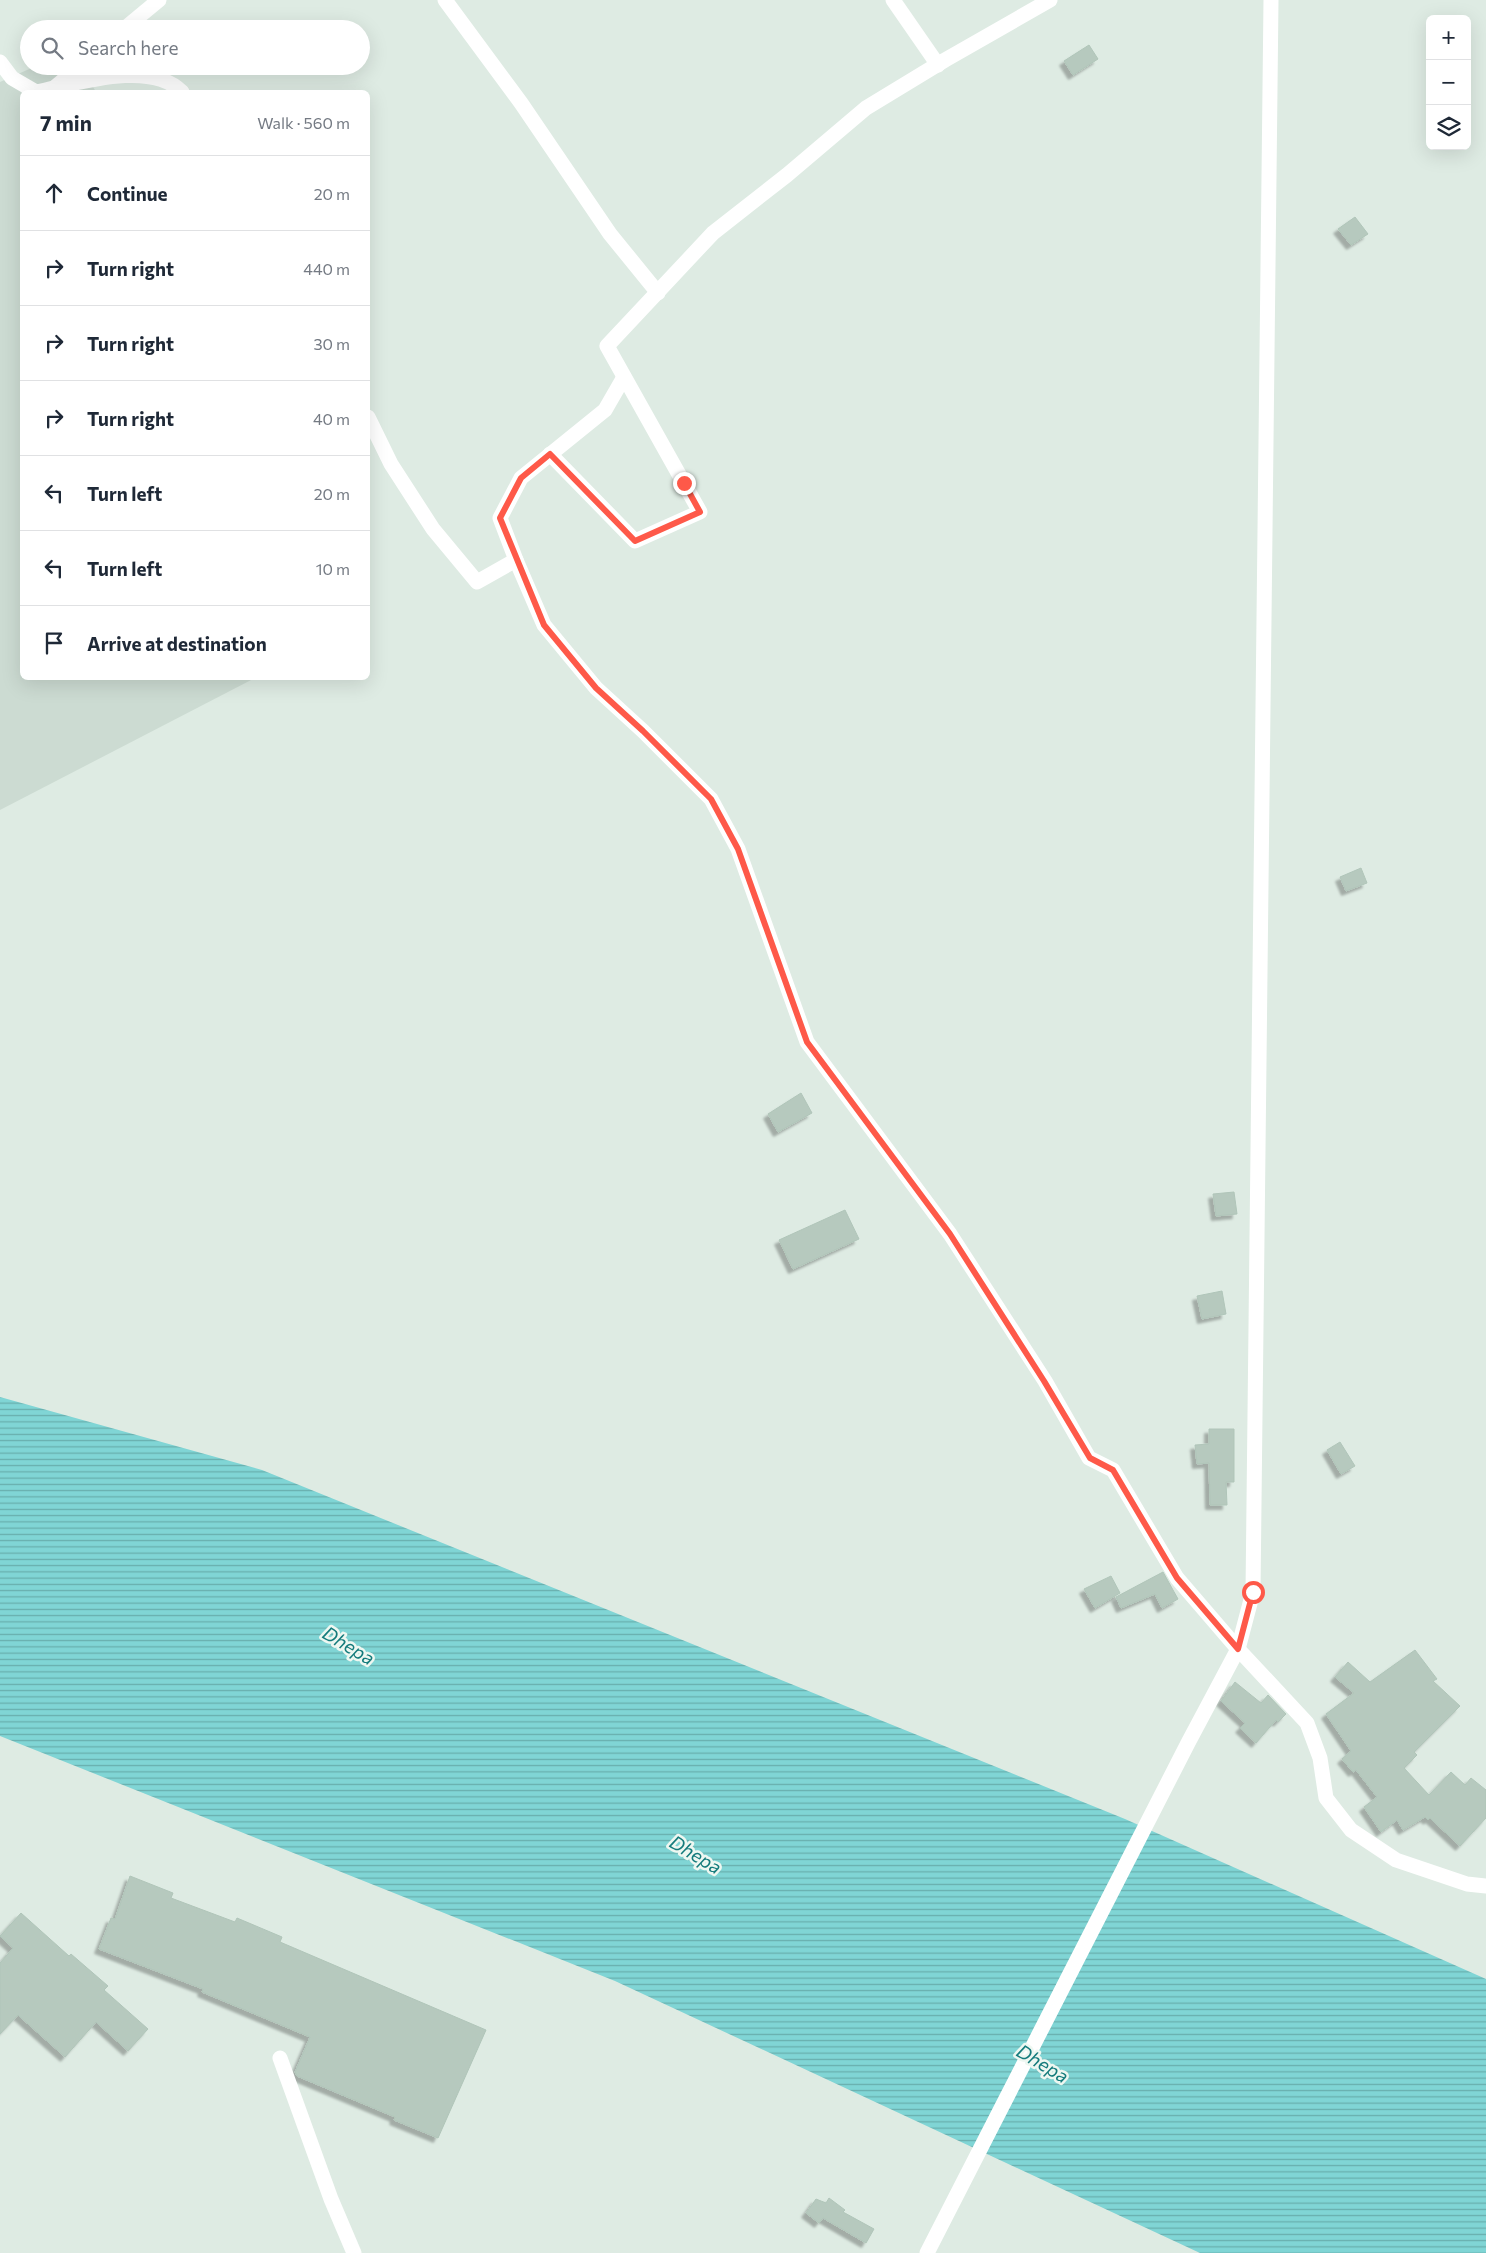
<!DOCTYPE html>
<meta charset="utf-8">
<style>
body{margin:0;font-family:Commissioner,sans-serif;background:#f6f6f7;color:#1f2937}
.controls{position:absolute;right:15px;top:15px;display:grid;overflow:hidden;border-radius:8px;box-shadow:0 5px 20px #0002}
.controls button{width:45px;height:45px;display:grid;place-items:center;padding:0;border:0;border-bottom:1px solid #e0e1e3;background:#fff;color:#1f2937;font:25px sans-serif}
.stop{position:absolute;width:15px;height:15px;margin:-11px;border:4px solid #fe5949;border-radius:50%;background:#fff}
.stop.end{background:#fe5949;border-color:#fff;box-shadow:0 1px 5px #0008}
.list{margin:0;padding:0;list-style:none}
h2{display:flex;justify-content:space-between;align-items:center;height:65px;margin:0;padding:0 20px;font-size:21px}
h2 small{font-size:16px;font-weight:400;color:#747a83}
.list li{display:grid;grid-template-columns:32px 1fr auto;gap:15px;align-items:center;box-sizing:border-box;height:75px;padding:0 20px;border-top:1px solid #e0e1e3}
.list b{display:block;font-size:19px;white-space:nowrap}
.list em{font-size:16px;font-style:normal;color:#747a83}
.icon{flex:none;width:28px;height:28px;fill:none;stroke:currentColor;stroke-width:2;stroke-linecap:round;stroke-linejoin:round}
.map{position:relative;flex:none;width:1486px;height:2253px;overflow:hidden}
.search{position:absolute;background:#fff;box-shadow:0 5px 20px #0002;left:20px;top:20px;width:350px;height:55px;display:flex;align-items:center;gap:12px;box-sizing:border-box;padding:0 18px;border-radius:28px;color:#747a83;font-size:19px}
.panel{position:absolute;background:#fff;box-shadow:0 5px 20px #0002;left:20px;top:90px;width:350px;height:590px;border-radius:8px}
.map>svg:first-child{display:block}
.built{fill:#ccdbd2}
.water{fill:url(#water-rules)}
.building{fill:#b6c9be;stroke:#b0c5b9;filter:url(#shadow)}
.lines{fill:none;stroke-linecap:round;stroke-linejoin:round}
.minor{stroke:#fff;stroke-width:15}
.tertiary{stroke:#fff;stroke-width:15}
.route{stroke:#fe5949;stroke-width:6}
.labels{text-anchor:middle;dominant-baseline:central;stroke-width:5;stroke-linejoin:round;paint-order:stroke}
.water-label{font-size:19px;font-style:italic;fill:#147b7c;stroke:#eef7f1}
</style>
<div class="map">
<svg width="1486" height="2253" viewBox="0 0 1486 2253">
<defs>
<pattern id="water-rules" width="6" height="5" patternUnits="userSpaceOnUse" patternTransform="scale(1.25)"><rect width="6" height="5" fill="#80d5d5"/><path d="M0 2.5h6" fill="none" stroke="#68aead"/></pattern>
<filter id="shadow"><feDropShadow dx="-4.5" dy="4.5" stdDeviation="1" flood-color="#0004"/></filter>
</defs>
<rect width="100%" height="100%" fill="#deebe3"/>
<polygon class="built" points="36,66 81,66 96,92 22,92 22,678 255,678 0,810 0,82"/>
<polygon class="water" points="0,1397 262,1470 1125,1819 1486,1979 1486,2253 1200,2253 615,1981 0,1736"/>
<g class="building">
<polygon points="1089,45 1098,59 1073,75 1064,61"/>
<polygon points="1355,217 1368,234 1351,245 1338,229"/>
<polygon points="1361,868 1367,883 1346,891 1340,877"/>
<polygon points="801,1093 812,1113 778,1132 768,1114"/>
<polygon points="1234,1192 1237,1214 1216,1216 1213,1194"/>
<polygon points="845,1210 859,1239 793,1269 779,1240"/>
<polygon points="1222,1291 1226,1314 1202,1319 1197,1296"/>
<polygon points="1209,1429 1234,1429 1234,1482 1226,1482 1227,1505 1210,1505 1209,1463 1197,1464 1195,1445 1209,1444"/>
<polygon points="1340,1442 1355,1466 1341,1474 1327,1450"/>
<polygon points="1163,1572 1178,1599 1162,1608 1155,1594 1121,1608 1116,1597"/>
<polygon points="1111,1576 1120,1593 1095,1608 1084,1589"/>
<polygon points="1415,1650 1437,1679 1433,1681 1460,1706 1414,1752 1417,1755 1404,1768 1429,1795 1451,1772 1465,1785 1471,1778 1486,1790 1486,1818 1460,1846 1430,1818 1428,1820 1425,1817 1403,1830 1397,1820 1381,1832 1364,1807 1377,1797 1356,1770 1353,1772 1342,1759 1351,1751 1326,1714 1354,1693 1335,1677 1348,1662 1370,1682"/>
<polygon points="1235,1682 1261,1703 1268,1695 1286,1714 1278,1722 1276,1720 1256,1743 1240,1728 1245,1723 1221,1701"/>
<polygon points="130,1876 173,1893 171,1898 235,1922 237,1918 282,1937 280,1942 486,2030 438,2138 394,2120 395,2117 297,2076 295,2072 310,2037 202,1992 203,1989 99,1949 111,1918 115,1919"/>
<polygon points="21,1913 69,1956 71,1954 108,1986 104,1990 148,2029 128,2051 96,2022 65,2057 18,2015 0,2034 0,1963 13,1948 0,1936"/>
<polygon points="829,2198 845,2210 843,2212 874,2229 866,2243 823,2218 819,2223 806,2213 816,2199 826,2203"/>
</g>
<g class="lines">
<g class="minor">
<polyline points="445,0 521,103 610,234 658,293"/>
<polyline points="893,0 938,65"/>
<polyline points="124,29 159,0"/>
<path d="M0 62 12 78 36 92C76 84 150 59 182 92"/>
<polyline points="54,88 80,66"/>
<polyline points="368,417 391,464 433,529 477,582 516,560 500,518 521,478 605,410 624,377"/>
<polyline points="550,454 635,541 700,512 607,346 713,233 787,175 866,108 945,60 1050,0"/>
<polyline points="516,560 544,625 596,688 643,731 711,799 738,849 807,1042 950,1234 1045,1381 1089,1458 1113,1470 1177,1578 1238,1649"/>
<polyline points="280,2058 331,2199 354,2253"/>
</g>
<g class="tertiary">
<polyline points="1238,1649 1307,1723 1320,1758 1326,1798 1351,1830 1396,1860 1467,1884 1486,1886"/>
<polyline points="927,2253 1188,1743 1238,1649 1253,1592 1271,0"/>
</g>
</g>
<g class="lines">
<polyline class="route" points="684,483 700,512 635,541 550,454 521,478 500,518 544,625 596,688 643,731 711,799 738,849 807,1042 950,1234 1044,1381 1090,1458 1113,1470 1177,1578 1238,1649 1253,1592"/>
</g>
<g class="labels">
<g class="water-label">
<text transform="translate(349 1645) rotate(31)">Dhepa</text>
<text transform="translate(696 1854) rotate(31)">Dhepa</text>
<text transform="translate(1043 2063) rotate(31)">Dhepa</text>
</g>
</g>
</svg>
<div class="controls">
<button>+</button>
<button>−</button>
<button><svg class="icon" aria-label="layers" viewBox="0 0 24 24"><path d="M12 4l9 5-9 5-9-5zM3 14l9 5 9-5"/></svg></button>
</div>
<div class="stop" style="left:1253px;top:1592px"></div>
<div class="stop end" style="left:684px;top:483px"></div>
<div class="search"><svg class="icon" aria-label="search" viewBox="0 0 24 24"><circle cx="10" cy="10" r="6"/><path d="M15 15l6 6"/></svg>Search here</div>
<section class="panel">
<h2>7 min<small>Walk · 560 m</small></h2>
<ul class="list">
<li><svg class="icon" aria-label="ahead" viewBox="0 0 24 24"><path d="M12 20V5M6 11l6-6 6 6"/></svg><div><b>Continue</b></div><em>20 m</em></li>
<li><svg class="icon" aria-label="right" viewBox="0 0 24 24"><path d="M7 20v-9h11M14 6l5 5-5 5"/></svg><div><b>Turn right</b></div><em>440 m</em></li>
<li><svg class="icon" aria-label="right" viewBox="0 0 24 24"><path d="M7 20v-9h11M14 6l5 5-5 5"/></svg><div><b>Turn right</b></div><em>30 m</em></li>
<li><svg class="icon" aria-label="right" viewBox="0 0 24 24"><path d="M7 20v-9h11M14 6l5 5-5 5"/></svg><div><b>Turn right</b></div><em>40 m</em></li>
<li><svg class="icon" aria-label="left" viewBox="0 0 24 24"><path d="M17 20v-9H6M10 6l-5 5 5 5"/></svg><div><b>Turn left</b></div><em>20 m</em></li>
<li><svg class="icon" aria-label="left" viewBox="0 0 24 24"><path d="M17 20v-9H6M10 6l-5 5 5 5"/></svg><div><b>Turn left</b></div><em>10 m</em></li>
<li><svg class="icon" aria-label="arrive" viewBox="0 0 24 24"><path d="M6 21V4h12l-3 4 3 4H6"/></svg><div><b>Arrive at destination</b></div></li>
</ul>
</section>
</div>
